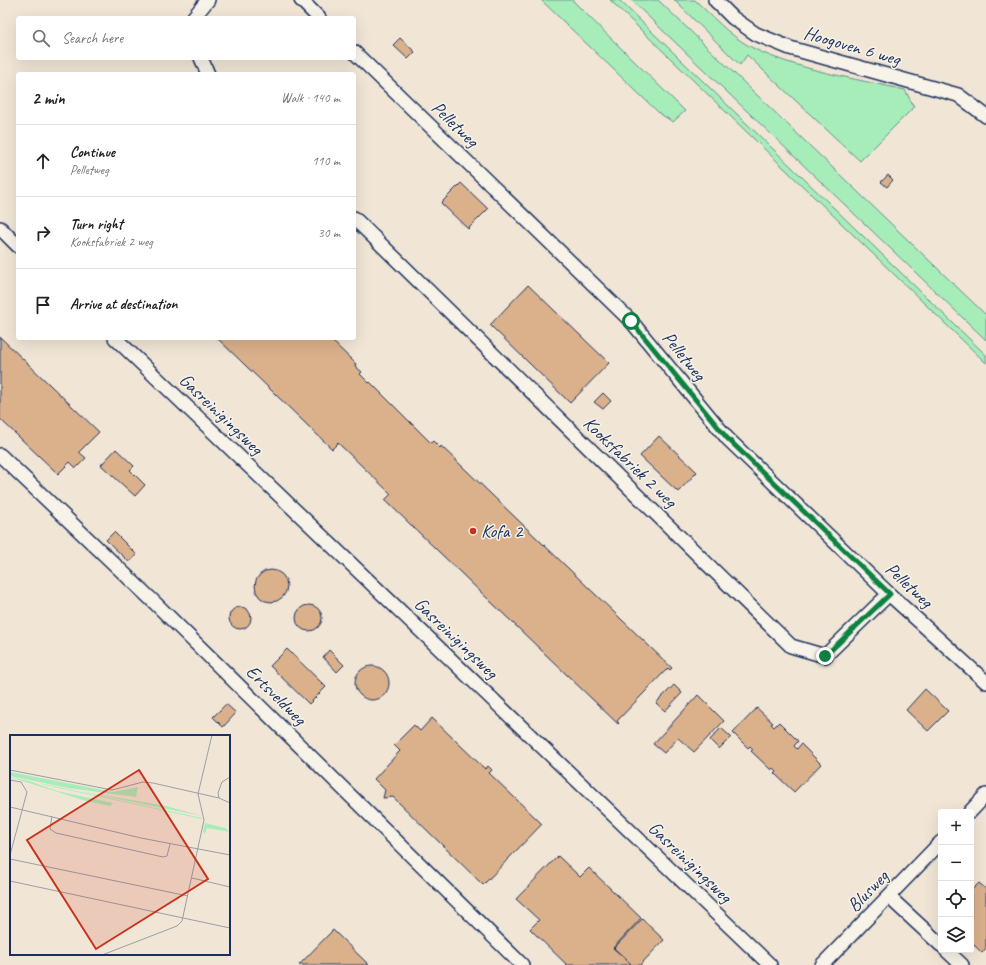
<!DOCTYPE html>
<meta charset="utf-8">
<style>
body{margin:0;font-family:Caveat,sans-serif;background:#f6f6f6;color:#222}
.controls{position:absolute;right:12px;bottom:12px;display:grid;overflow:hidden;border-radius:4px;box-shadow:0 4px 16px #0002}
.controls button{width:36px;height:36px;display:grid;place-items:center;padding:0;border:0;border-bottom:1px solid #e0e0e0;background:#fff;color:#222;font:20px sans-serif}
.stop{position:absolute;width:12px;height:12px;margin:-9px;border:3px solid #0b8043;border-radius:50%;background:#fff}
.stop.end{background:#0b8043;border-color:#fff;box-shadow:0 1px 4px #0008}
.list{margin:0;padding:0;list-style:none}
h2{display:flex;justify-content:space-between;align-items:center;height:52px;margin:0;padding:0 16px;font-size:17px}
h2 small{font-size:13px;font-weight:400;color:#767676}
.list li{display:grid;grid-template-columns:26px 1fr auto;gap:12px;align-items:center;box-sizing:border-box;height:72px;padding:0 16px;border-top:1px solid #e0e0e0}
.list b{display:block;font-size:15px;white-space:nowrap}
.list p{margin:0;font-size:13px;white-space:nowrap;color:#767676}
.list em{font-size:13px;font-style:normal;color:#767676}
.icon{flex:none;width:22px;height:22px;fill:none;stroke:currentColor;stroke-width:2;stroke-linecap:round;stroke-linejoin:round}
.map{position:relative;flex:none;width:986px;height:965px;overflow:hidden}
.search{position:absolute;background:#fff;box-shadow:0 4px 16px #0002;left:16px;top:16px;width:340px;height:44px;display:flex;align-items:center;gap:10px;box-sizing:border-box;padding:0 14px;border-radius:4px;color:#767676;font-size:15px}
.panel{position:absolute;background:#fff;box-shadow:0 4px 16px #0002;left:16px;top:72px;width:340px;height:268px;border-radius:4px}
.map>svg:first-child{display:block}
.green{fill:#a7edb9;stroke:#618e8c}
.building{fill:#dbb18c;stroke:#1b2f5e}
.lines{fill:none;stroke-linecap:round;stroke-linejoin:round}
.lane-casing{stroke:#1b2f5e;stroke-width:16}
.lane{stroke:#f7f3e8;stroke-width:13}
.route{stroke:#0b8043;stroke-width:5}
.poi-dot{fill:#c8321e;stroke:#f7f3e8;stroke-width:1.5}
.labels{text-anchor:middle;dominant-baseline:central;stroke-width:3;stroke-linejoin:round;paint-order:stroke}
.street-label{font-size:19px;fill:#1b2f5e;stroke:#f7f3e8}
.poi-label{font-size:19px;fill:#1b2f5e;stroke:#f7f3e8;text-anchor:start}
.inset-road{fill:none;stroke:#9b9da6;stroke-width:1}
.view{fill:#c8321e;fill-opacity:0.15;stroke:#c8321e;stroke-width:2}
.inset-edge{fill:none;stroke:#1b2f5e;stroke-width:2}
</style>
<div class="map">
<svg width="986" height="965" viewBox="0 0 986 965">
<rect width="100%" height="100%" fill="#f1e6d6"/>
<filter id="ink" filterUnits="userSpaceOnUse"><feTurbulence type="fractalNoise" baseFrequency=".025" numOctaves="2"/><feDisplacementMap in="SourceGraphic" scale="8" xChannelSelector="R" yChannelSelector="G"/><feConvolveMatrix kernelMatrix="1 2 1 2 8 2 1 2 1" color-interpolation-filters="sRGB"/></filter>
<g filter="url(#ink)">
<g class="green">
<polygon points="541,0 572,0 685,111 673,122 659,113"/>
<polygon points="610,0 619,0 986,355 986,363"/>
<polygon points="631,0 658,0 986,315 986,340"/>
<path d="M674 0H695C712 16 728 34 749 46 791 69 858 79 905 90L914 107 860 161 747 55 740 65Z"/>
</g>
<g class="building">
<polygon points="400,38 415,52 408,59 393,45"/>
<polygon points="888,175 893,180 887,187 881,182"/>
<polygon points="461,183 488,209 468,229 441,203"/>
<polygon points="528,285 609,363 570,403 490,325"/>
<polygon points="0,337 99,432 79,452 86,458 76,468 70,462 58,474 0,419"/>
<polygon points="217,338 329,338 356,364 355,366 362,372 360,374 369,383 370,382 431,443 433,441 440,448 441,446 672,668 670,670 668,668 617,721 619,723 618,724 385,500 391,494 338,443 332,449"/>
<polygon points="603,393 611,401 603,409 594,402"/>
<polygon points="659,436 697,472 678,492 640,456"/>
<polygon points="116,449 134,466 130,470 145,485 135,496 101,465"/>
<polygon points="114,532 137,555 129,562 106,540"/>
<circle cx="271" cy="586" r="16"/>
<circle cx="309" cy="618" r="13"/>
<circle cx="240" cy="618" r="11"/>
<polygon points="287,649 326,687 309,704 270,666"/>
<polygon points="329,650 344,665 337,672 323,657"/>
<circle cx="372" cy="683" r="17"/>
<polygon points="674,685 682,693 665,711 656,703"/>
<polygon points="925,689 948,711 928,731 906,710"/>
<polygon points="698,695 724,721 694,752 678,738 664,753 653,744"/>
<polygon points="226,704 236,713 223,727 213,717"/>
<polygon points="757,708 773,723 771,724 774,727 779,722 798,741 794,746 797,749 801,744 821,764 794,792 774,773 776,771 773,768 771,770 751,751 753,749 750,746 748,748 733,733"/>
<polygon points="432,718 485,769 488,766 492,770 489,773 542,824 483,885 393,797 383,798 385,790 374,779 400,751 394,745 414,725 420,731"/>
<polygon points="721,728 731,737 719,749 710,740"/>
<polygon points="558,856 580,877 589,868 641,918 613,948 630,963 628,965 567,965 530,929 539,920 516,899"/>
<polygon points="979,883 986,889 986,948 982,953 971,942 971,891"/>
<polygon points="642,919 664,940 640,965 632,965 614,948"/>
<polygon points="333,930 369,965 299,965"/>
</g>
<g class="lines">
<defs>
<g id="lane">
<polyline points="301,0 319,18"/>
<polyline points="715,0 733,18 756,34 790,48 958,95 986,116"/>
<polyline points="193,18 208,0"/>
<polyline points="354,52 631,321 727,438 889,594 986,682"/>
<polyline points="201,58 208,74"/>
<polyline points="354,218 791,646 825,656 889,594"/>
<polyline points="0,228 18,246"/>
<polyline points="115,338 770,965"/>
<polyline points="0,455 154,602 522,965"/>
<polyline points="970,812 986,795"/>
<polyline points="889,897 941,945"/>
<polyline points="946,950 962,965"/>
<polyline points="822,965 941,842"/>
</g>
</defs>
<use href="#lane" class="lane-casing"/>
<use href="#lane" class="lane"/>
</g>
</g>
<g class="lines" filter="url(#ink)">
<polyline class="route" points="631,321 727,438 890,594 825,656"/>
</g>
<circle class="poi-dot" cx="473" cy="531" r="4"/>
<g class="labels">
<g class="street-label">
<text transform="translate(852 46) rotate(16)">Hoogoven 6 weg</text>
<text transform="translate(455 124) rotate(44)">Pelletweg</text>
<text transform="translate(684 356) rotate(51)">Pelletweg</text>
<text transform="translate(221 414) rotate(44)">Gasreinigingsweg</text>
<text transform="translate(630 462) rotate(44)">Kooksfabriek 2 weg</text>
<text transform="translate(909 585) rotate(43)">Pelletweg</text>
<text transform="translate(456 638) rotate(44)">Gasreinigingsweg</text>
<text transform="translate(276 695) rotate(45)">Ertsveldweg</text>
<text transform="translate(690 862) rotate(44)">Gasreinigingsweg</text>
<text transform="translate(868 891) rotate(-46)">Blusweg</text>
</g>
<g class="poi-label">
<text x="481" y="531">Kofa 2</text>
</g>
</g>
<g transform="translate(10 735)">
<rect width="220" height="220" fill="#f1e6d6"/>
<path d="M0 37 103 57 128 52 126 62 58 53 0 41ZM0 42 19 46 47 56 103 68 100 71 76 66ZM29 48 192 83V84L35 50ZM69 56 156 71 192 81 79 58ZM195 88 215 93 220 97 197 93 195 99 193 97Z" fill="#a7edb9"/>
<path class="inset-road" d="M0 35 102 55 133 47 143 48 209 63M220 42 212 47 208 58 209 63 220 68M0 45 11 47 17 57 0 120M0 72 131 103 220 120M42 81 40 94 46 98 153 122 157 121 160 109M0 124 178 161M182 143 220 152M0 146 220 193M92 220 167 191 172 186 194 85 188 59 202 0"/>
<path class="view" d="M129 35 198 144 86 214 17 105Z"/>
<rect width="220" height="220" class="inset-edge"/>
</g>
</svg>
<div class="controls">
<button>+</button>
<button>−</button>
<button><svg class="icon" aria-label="locate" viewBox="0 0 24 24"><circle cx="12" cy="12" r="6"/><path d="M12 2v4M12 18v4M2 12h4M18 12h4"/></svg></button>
<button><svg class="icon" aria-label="layers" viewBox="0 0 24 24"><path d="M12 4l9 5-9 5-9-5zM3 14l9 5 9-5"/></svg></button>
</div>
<div class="stop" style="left:631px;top:321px"></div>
<div class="stop end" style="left:825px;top:656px"></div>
<div class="search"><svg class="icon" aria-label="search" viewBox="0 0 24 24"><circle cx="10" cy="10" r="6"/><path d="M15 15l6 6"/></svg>Search here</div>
<section class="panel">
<h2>2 min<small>Walk · 140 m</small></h2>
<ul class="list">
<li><svg class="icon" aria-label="ahead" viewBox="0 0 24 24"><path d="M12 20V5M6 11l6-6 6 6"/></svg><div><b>Continue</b><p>Pelletweg</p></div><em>110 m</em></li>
<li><svg class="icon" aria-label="right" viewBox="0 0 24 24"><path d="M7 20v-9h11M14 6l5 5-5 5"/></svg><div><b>Turn right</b><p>Kooksfabriek 2 weg</p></div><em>30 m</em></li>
<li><svg class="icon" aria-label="arrive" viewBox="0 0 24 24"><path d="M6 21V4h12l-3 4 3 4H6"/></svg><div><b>Arrive at destination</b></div></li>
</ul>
</section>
</div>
